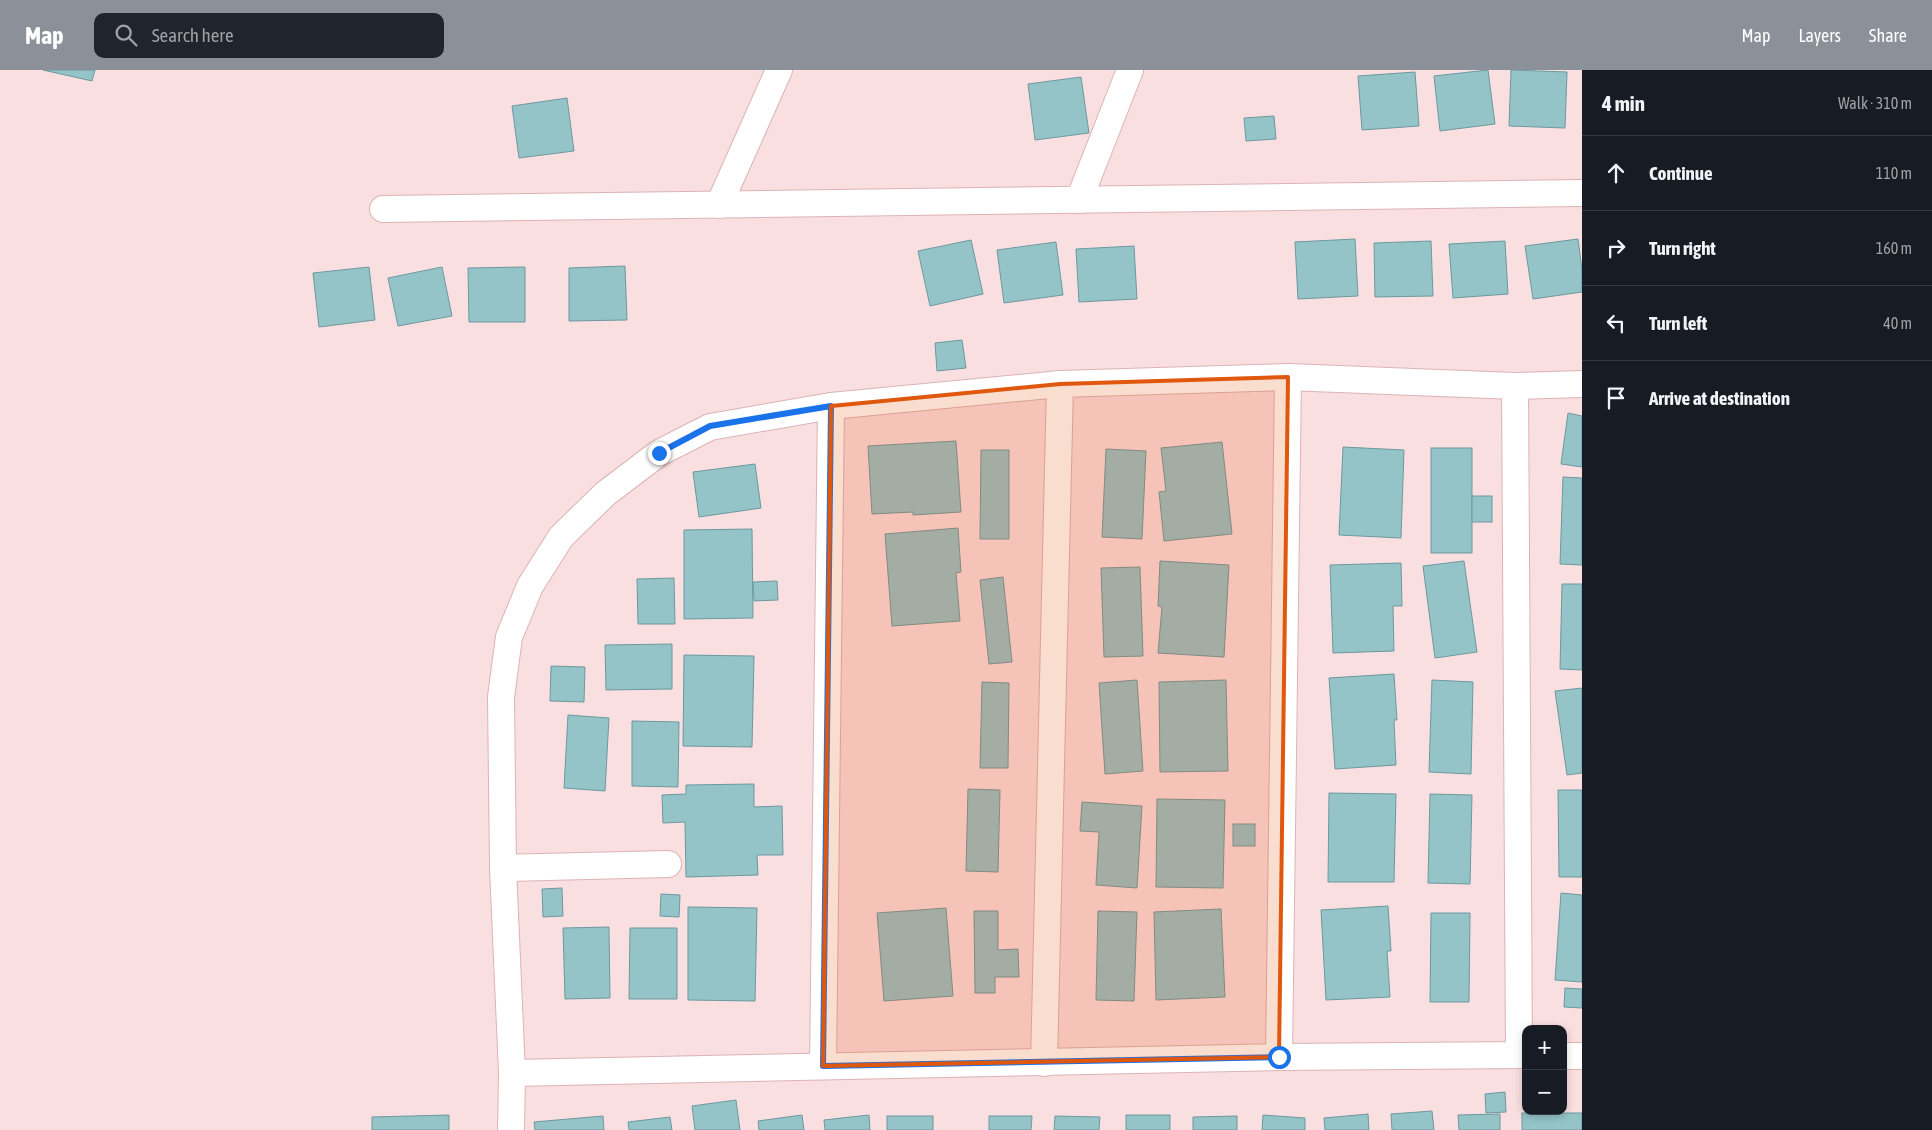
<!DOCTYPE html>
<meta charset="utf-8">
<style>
body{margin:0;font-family:"Asap Condensed",sans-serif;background:#20242c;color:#f1f3f6}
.controls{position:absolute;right:15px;bottom:15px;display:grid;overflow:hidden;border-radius:10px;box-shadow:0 2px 8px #0003}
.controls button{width:45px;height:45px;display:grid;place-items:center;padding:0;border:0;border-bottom:1px solid #363941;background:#171b24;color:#f1f3f6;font:25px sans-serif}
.stop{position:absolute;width:15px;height:15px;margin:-11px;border:4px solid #1a73e8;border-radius:50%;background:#fff}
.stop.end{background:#1a73e8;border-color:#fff;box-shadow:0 1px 5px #0008}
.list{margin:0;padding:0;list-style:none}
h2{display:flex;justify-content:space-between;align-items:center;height:65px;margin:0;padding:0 20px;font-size:21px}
h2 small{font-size:16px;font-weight:400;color:#9ea1a6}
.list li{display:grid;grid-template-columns:32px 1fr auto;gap:15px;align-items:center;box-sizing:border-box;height:75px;padding:0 20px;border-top:1px solid #363941}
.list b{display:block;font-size:19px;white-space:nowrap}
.list em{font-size:16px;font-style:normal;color:#9ea1a6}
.icon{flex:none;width:28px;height:28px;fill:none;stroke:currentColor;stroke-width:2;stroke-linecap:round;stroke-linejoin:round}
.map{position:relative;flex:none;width:1582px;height:1060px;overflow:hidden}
header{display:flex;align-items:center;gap:30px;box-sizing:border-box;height:70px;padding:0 25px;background:#8c9099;color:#fff}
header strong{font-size:24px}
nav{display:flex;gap:28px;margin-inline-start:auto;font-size:18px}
.search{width:350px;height:45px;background:#20242c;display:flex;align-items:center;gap:12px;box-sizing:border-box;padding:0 18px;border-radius:10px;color:#9ea1a6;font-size:19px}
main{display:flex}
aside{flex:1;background:#171b24}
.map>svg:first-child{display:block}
.building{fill:#94c3c8;stroke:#6c999f}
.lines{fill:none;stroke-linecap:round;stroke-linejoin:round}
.minor-casing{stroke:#ddb3b5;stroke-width:28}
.minor{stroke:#fff;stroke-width:26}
.route{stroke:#1a73e8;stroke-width:6}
.marked{fill:#e0570e;fill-opacity:0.2;stroke:#e0570e;stroke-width:4;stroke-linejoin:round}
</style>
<header>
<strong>Map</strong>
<div class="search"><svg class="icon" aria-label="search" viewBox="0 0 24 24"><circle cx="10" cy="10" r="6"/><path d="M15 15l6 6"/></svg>Search here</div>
<nav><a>Map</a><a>Layers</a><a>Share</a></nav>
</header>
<main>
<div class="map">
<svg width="1582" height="1060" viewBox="0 0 1582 1060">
<rect width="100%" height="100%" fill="#fadfe1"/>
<g class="building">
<polygon points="43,0 95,0 92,11"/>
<polygon points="1488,0 1495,54 1440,61 1434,6"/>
<polygon points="1511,0 1567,2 1565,58 1509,56"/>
<polygon points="1415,2 1419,56 1362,60 1358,6"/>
<polygon points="1081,7 1089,63 1035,70 1028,14"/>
<polygon points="567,28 574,81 519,88 512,36"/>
<polygon points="1274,46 1276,69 1246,71 1244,48"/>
<polygon points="1355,169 1358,226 1298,229 1295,172"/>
<polygon points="1578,169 1582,200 1582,222 1533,229 1525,176"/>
<polygon points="971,170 983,224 930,236 918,181"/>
<polygon points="1431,171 1433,226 1375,227 1374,173"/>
<polygon points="1505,171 1508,224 1453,228 1449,174"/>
<polygon points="1056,172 1063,225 1004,233 997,180"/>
<polygon points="1134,176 1137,229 1079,232 1076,179"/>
<polygon points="625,196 627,250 569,251 569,198"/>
<polygon points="369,197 375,250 319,257 313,203"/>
<polygon points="442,197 452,246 398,256 388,208"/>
<polygon points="525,197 525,252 469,252 468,198"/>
<polygon points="962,270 966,298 937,301 935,273"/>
<polygon points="1568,343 1582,346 1582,397 1561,394"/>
<polygon points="956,371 961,442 913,445 913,442 872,444 868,376"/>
<polygon points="1222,372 1232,464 1164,471 1159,422 1166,421 1161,378"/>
<polygon points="1343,377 1404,380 1401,468 1339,465"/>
<rect x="1431" y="378" width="41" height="105"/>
<polygon points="1106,379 1146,381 1142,469 1102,467"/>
<polygon points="981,380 1009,380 1009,469 980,469"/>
<polygon points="755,394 761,438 699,447 693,402"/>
<polygon points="1563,407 1582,408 1582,495 1560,494"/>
<rect x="1472" y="426" width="20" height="26"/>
<polygon points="958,458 961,502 956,503 960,551 892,556 885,464"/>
<polygon points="752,459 753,548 684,549 684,460"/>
<polygon points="1160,491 1229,495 1224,587 1158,583 1162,537 1158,536"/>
<polygon points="1464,491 1477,582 1435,588 1423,496"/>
<polygon points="1401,493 1402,536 1393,536 1394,581 1333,583 1330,495"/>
<polygon points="1140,497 1143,586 1104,587 1101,498"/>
<polygon points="1003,507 1012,592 989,594 980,510"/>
<polygon points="674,508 675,554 638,554 637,509"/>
<polygon points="777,511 778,530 754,531 753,512"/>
<polygon points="1562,514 1582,514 1582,600 1560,599"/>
<polygon points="672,574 672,619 606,620 605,575"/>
<polygon points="684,585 754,586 752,677 683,676"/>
<polygon points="551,596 585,597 584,632 550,631"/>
<polygon points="1394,604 1397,650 1394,650 1396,695 1335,699 1329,608"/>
<polygon points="1137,610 1143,701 1105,704 1099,613"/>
<polygon points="1226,610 1228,701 1160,702 1159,612"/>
<polygon points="1432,610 1473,612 1471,704 1429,702"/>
<polygon points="982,612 1009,613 1008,698 980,698"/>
<polygon points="1582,618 1582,703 1567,705 1555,621"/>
<polygon points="568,645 609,648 605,721 564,718"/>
<polygon points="632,651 679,652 678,717 632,716"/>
<polygon points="754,714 754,737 782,736 783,785 757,785 758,805 686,807 685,752 663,753 662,725 686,724 686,715"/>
<polygon points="968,719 1000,720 998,802 966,801"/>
<polygon points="1558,720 1582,720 1582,807 1559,807"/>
<polygon points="1329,723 1396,724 1394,812 1328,812"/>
<polygon points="1430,724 1472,725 1470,814 1428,813"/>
<polygon points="1157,729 1225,730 1223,818 1156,817"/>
<polygon points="1082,732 1142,736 1137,818 1096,815 1099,762 1080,761"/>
<rect x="1233" y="754" width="22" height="22"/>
<polygon points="562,818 563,846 543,847 542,819"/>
<polygon points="1561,823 1582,825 1582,912 1555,910"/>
<polygon points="661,824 680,825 679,847 660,846"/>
<polygon points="1388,836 1391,881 1387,881 1390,927 1326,930 1321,840"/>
<polygon points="688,837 757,838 755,931 688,930"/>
<polygon points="946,838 953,926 884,931 877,843"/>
<polygon points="1221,839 1225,927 1156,930 1154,842"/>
<polygon points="974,841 998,841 998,880 1018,879 1019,907 995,907 995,923 975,923"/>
<polygon points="1098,841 1137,842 1134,931 1096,930"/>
<polygon points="1431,843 1470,843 1469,932 1430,932"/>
<polygon points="609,857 610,928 565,929 563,858"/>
<polygon points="630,858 677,858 677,929 629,929"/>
<polygon points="1565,918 1582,919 1582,938 1564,937"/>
<polygon points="1505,1022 1506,1042 1486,1043 1485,1024"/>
<polygon points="736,1030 740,1060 695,1060 692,1036"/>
<polygon points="1432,1041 1434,1060 1392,1060 1391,1044"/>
<rect x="1522" y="1043" width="60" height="17"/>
<polygon points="1368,1044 1369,1060 1325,1060 1324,1048"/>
<polygon points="1500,1044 1500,1060 1459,1060 1458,1045"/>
<polygon points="449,1045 449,1060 372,1060 372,1047"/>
<polygon points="802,1045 804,1060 759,1060 758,1051"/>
<polygon points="869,1045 870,1060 825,1060 824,1050"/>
<rect x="1126" y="1045" width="44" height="15"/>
<polygon points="1263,1045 1305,1048 1305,1060 1262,1060"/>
<polygon points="603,1046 604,1060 535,1060 534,1052"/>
<rect x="887" y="1046" width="46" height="14"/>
<polygon points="989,1046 1032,1046 1031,1060 989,1060"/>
<polygon points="1055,1046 1100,1047 1099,1060 1054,1060"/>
<polygon points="1237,1046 1237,1060 1193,1060 1193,1047"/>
<polygon points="670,1047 672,1060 629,1060 628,1052"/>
</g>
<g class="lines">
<defs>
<g id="minor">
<polyline points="1079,130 1130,0"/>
<polyline points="719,135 779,0"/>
<polyline points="383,139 1582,123"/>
<polyline points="1515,316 1519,985"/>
<polyline points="503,798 668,794"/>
<polyline points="1563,986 1582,986"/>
<polyline points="1279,987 1288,307"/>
<polyline points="1044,993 1060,314"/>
<polyline points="823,996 831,336"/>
<polyline points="512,1003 503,798 501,627 509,567 530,516 561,467 605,424 659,383 710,357 831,336 1060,314 1288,307 1515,316 1582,314"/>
<polyline points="511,1060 512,1003 1279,987 1526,985"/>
</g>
</defs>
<use href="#minor" class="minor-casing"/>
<use href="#minor" class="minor"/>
</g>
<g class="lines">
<polyline class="route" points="659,383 710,356 831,336 823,996 1279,987"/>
</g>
<path class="marked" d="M1288 307 1279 987 823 996 831 336 1060 314Z"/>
</svg>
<div class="controls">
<button>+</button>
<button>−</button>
</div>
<div class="stop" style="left:1279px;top:987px"></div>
<div class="stop end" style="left:659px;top:383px"></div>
</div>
<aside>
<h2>4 min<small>Walk · 310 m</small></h2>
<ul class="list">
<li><svg class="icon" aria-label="ahead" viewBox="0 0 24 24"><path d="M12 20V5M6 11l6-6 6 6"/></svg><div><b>Continue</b></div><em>110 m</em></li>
<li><svg class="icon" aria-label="right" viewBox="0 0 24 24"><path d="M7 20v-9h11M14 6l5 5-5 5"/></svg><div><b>Turn right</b></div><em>160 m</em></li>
<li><svg class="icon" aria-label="left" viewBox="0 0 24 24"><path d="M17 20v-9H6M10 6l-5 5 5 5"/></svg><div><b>Turn left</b></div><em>40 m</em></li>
<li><svg class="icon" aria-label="arrive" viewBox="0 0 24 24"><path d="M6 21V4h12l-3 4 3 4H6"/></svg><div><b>Arrive at destination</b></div></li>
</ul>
</aside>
</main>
